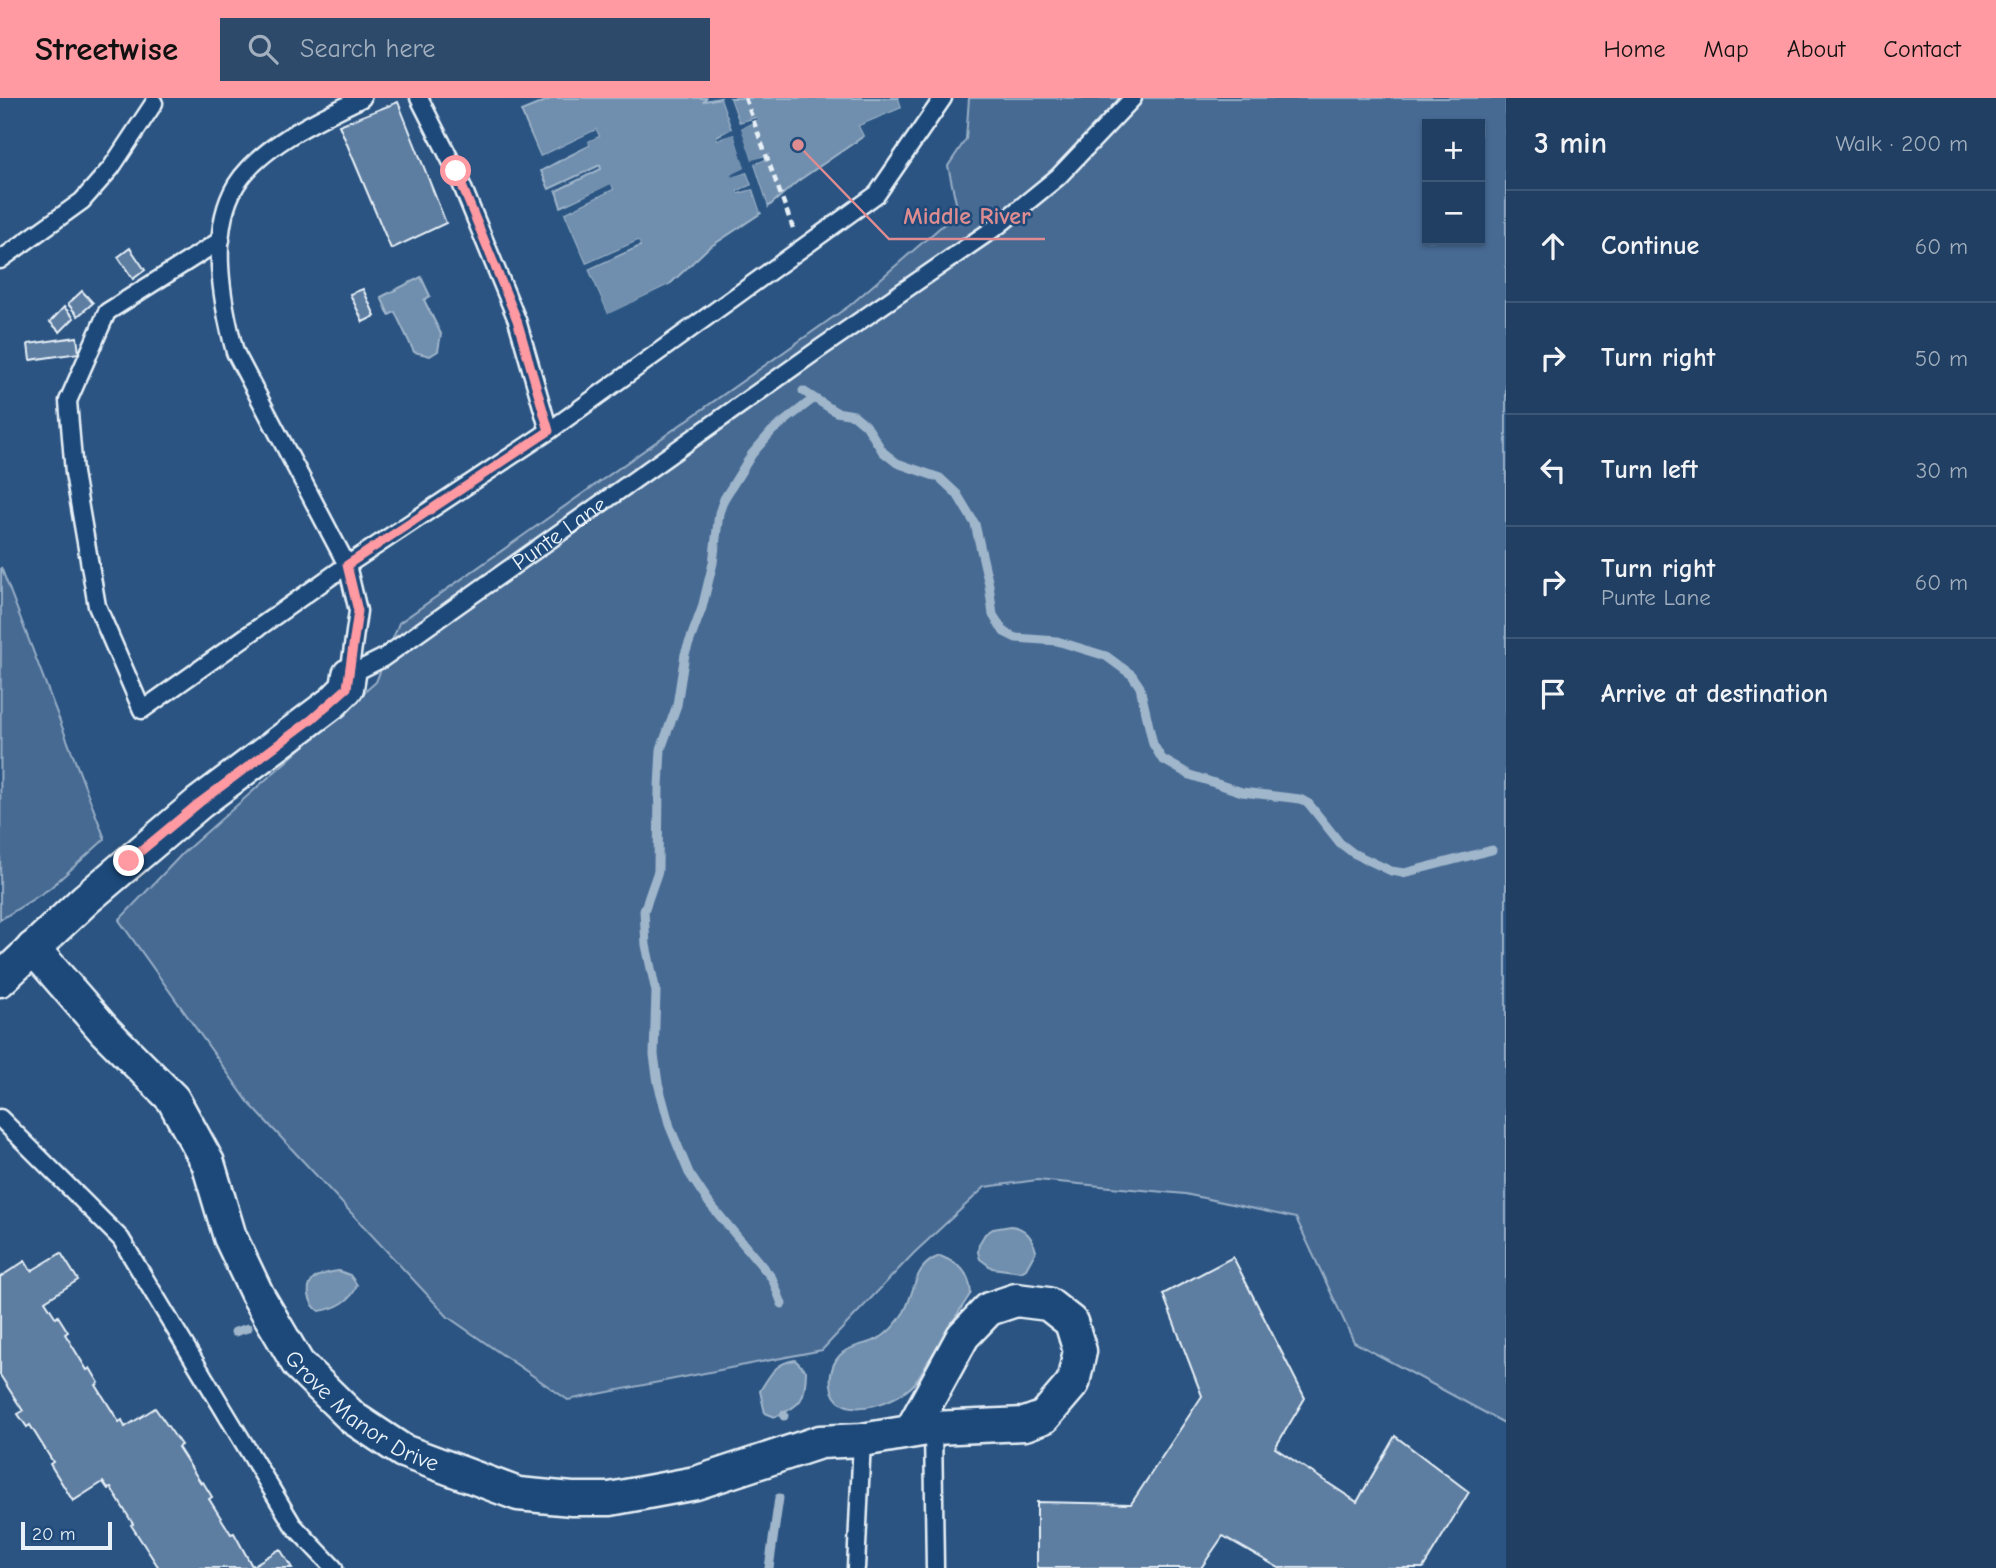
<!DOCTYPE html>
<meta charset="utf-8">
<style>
body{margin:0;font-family:"Comic Neue",sans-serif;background:#2d4a6b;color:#f1f3f6}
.controls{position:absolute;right:21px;top:21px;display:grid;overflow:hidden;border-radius:0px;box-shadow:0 2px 5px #0004}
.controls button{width:63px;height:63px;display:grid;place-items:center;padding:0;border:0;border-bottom:2px solid #3d5877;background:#203f62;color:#f1f3f6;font:35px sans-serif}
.scale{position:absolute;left:21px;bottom:18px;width:91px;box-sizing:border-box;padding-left:7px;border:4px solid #e8f1f8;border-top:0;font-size:19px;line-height:24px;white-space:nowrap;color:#e8f1f8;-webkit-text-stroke:5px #1f4a7a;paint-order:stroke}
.stop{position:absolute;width:21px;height:21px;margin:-16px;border:5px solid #ff9aa2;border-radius:50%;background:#fff}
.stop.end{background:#ff9aa2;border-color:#fff;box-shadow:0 2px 7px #0008}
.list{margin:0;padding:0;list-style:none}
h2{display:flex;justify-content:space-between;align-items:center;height:91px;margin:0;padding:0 28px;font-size:30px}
h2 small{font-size:23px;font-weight:400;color:#a2afbe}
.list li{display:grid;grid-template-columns:46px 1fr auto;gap:21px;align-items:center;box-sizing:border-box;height:112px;padding:0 28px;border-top:2px solid #3d5877}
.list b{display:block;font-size:26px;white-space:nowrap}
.list p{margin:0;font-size:23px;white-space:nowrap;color:#a2afbe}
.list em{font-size:23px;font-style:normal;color:#a2afbe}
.icon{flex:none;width:38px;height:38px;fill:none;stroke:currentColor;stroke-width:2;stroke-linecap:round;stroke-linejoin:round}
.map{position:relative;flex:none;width:1506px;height:1470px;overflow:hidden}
header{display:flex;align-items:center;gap:42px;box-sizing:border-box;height:98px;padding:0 35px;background:#ff9aa2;color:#111}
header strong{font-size:33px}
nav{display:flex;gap:38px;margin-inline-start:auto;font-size:24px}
.search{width:490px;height:63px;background:#2d4a6b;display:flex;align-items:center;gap:18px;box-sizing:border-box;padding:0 24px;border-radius:0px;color:#a2afbe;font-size:26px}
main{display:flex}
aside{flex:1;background:#203f62}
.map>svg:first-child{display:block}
.green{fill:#476b93;stroke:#98aec6;stroke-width:2;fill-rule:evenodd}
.water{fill:#708ead;stroke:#a0b6cb;stroke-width:2}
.pier{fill:#2b5482}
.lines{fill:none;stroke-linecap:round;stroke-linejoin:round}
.stream{stroke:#a0b6cb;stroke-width:9}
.building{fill:#5d7da1;stroke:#e8f1f8;stroke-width:2}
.lane-casing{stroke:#e8f1f8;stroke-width:21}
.street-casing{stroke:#e8f1f8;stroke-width:37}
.path{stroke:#e8f1f8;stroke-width:4.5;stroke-dasharray:7 5;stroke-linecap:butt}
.lane{stroke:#1f4a7a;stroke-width:16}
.street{stroke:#1f4a7a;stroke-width:32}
.route{stroke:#ff9aa2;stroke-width:9}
.labels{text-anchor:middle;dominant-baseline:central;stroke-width:5;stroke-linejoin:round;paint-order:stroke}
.street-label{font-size:23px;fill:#e8f1f8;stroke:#1f4a7a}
.leader{fill:none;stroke:#df8c90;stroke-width:2.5}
.callout-dot{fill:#df8c90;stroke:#1f4a7a;stroke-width:2.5}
.callout-label{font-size:24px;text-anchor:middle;font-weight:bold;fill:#df8c90;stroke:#1f4a7a;stroke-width:5;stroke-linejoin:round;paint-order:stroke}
</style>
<header>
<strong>Streetwise</strong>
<div class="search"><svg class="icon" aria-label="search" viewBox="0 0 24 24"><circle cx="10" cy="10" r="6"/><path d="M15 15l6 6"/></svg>Search here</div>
<nav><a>Home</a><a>Map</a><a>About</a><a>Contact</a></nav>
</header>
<main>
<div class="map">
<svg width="1506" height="1470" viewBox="0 0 1506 1470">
<rect width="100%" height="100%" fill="#2b5482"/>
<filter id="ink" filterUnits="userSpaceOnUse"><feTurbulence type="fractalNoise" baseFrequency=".0143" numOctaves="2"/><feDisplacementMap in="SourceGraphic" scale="14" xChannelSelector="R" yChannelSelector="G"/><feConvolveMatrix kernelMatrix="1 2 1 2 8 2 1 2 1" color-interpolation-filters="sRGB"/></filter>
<g filter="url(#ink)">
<g class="green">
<path d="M969 0H1506V1326L1354 1244 1296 1120 1185 1096 1037 1082 985 1089 914 1155 822 1252 568 1302 448 1219 249 1005 119 822 183 755 376 584 399 525 849 208 958 114 948 68 966 41ZM1427 26H1480V142H1427Z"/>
<polygon points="1,469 105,741 49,791 0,822"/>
</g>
<g class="water">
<polygon points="553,0 706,0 704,3 721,0 732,32 717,38 718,41 734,35 746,70 732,78 747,74 752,87 738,93 739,95 753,91 761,115 707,151 669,187 608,217 588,171 640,148 638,143 586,166 564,115 613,91 611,87 561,109 556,93 601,71 600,67 549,91 541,73 589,47 587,43 599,38 596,32 540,59 521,13"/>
<polygon points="730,0 899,0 902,10 859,28 864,38 798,83 768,109 754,66 769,59 769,57 752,63 740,30 756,22 755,20 739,25"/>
<polygon points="421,179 430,198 424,202 441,236 438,253 430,258 414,254 395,214 389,217 381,199"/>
<path d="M1011 1128C1026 1130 1032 1139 1036 1153L1026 1171 1021 1174 992 1170 980 1161 978 1154 979 1146 985 1136 993 1131Z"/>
<path d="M940 1158C960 1166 969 1173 971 1195 957 1216 944 1238 931 1259 925 1267 920 1278 914 1286 897 1305 835 1327 831 1287 830 1281 831 1273 834 1266 843 1247 861 1249 878 1241 889 1235 898 1224 904 1214 916 1192 913 1167 940 1158Z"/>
<path d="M339 1173 350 1177 357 1187C352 1203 335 1211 319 1213 310 1207 305 1192 312 1183 317 1176 332 1174 339 1173Z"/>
<path d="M795 1262 806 1273C805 1302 802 1307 775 1319L765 1315 760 1293C770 1277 775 1265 795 1262Z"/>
</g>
<g class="pier">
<polygon points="511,0 514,0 540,59 596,32 599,38 588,43 589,47 538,72 543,66 585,46 584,41 538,62"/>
<polygon points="721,0 725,0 757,90 764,113 761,115 753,91 738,95 738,93 752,87 747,74 732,79 731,77 745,70 734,36 718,41 717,39 732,31"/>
<polygon points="727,0 730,0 739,25 756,20 757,22 741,30 752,62 769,57 770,59 754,66 768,109 765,112"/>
<polygon points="899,0 903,0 906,9 896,16 864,30 866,36 864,38 859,28 902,10"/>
<polygon points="611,86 613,91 564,115 586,166 638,143 640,147 588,171 608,216 673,185 661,195 608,220 605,218 585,173 560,117 561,113 558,111"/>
</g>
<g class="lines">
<g class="stream">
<polyline points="803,293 836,314 854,317 866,327 883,354 897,365 940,380 957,396 975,426 989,487 993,517 1004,534 1016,540 1057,543 1106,558 1132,577 1140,589 1153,646 1162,661 1190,677 1242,694 1300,701 1309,706 1340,745 1353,755 1391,773 1404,775 1492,752"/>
<polyline points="782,1206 772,1180 709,1105 689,1075 670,1029 658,985 654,957 656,894 646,847 644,813 658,773 659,689 661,651 677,607 685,556 702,510 713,465 719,415 724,401 752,356 772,333 813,301"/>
<polyline points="235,1234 248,1230"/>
<polyline points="784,1318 784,1317"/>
<polyline points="769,1470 779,1400"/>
</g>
</g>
<g class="building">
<polygon points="398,4 446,125 391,151 339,27"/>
<polygon points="130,150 145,172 133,181 118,159"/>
<polygon points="363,191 375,218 363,224 350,196"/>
<polygon points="82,193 93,205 78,218 68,206"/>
<polygon points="64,209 74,220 60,234 50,224"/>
<polygon points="77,239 79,255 30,262 28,246"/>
<polygon points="61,1155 78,1182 45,1203 56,1220 58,1218 68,1234 65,1236 87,1272 90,1270 99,1285 96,1287 119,1324 122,1322 125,1329 155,1310 181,1347 178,1349 201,1385 203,1384 212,1399 209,1401 231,1436 234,1435 252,1468 280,1451 292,1470 159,1470 131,1427 133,1426 111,1390 108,1391 103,1384 73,1403 50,1366 53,1364 30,1327 27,1329 18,1316 23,1313 0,1277 0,1179 25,1163 31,1173"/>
<polygon points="1233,1159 1305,1300 1275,1350 1357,1404 1395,1338 1469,1394 1423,1470 1279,1470 1223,1438 1201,1470 1037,1470 1037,1404 1131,1406 1202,1298 1163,1196"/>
</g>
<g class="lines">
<defs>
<g id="lane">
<polyline points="419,0 456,73 517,222 549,333"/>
<polyline points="221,142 107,214 68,303 74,375 97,508 142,612 347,467 549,333 877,96 943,0"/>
<polyline points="0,162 82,103 111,70 154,5"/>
<path id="s1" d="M349 577 383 560 819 251 999 127 1058 79 1133 0"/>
<path d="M349 577 358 513 347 467 235 254C222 205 208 134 236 87 261 47 321 20 362 0"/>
<polyline points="0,1020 121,1141 293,1427 334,1470"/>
<polyline points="933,1330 935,1470"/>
<polyline points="856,1470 862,1342"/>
</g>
<g id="street">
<path id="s2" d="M33 850 105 933 173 1001 208 1065 230 1139 257 1196 298 1266 353 1320 403 1353 518 1396 572 1401H610L696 1385 820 1344 862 1342 933 1330 1025 1326 1044 1319 1073 1285 1080 1253 1071 1224 1048 1206 1016 1202 989 1211 963 1238 911 1333"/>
<polyline points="0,882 86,801 199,705 333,604 347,590 349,577"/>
</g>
</defs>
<use href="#lane" class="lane-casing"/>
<use href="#street" class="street-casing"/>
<polyline class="path" points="745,0 793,130"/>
<use href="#lane" class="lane"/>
<use href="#street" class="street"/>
</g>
</g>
<g class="lines" filter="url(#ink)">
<polyline class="route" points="129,763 199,705 312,621 347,590 358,513 347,467 549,333 517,222 456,73"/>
</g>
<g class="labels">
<g class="street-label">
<text stroke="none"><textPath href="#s1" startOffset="254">Punte Lane</textPath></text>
<text stroke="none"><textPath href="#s2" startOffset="581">Grove Manor Drive</textPath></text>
</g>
</g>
<path class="leader" d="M798 47L889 141H1045"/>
<circle class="callout-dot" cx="798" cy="47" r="7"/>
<g class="callout-label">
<text x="967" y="126">Middle River</text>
</g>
</svg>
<div class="controls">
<button>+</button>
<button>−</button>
</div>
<div class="scale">20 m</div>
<div class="stop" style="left:456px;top:73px"></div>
<div class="stop end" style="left:129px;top:763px"></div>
</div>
<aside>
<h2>3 min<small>Walk · 200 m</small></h2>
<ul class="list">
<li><svg class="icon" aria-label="ahead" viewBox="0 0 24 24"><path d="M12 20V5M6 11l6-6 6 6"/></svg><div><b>Continue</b></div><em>60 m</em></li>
<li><svg class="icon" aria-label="right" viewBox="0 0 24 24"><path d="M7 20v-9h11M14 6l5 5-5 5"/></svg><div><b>Turn right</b></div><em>50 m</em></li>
<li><svg class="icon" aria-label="left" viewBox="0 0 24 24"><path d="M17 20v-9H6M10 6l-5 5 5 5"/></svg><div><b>Turn left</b></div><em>30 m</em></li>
<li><svg class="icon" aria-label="right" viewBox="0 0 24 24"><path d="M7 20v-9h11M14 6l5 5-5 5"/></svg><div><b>Turn right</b><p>Punte Lane</p></div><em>60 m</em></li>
<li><svg class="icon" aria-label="arrive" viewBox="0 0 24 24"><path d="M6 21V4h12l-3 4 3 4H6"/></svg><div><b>Arrive at destination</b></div></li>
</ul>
</aside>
</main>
